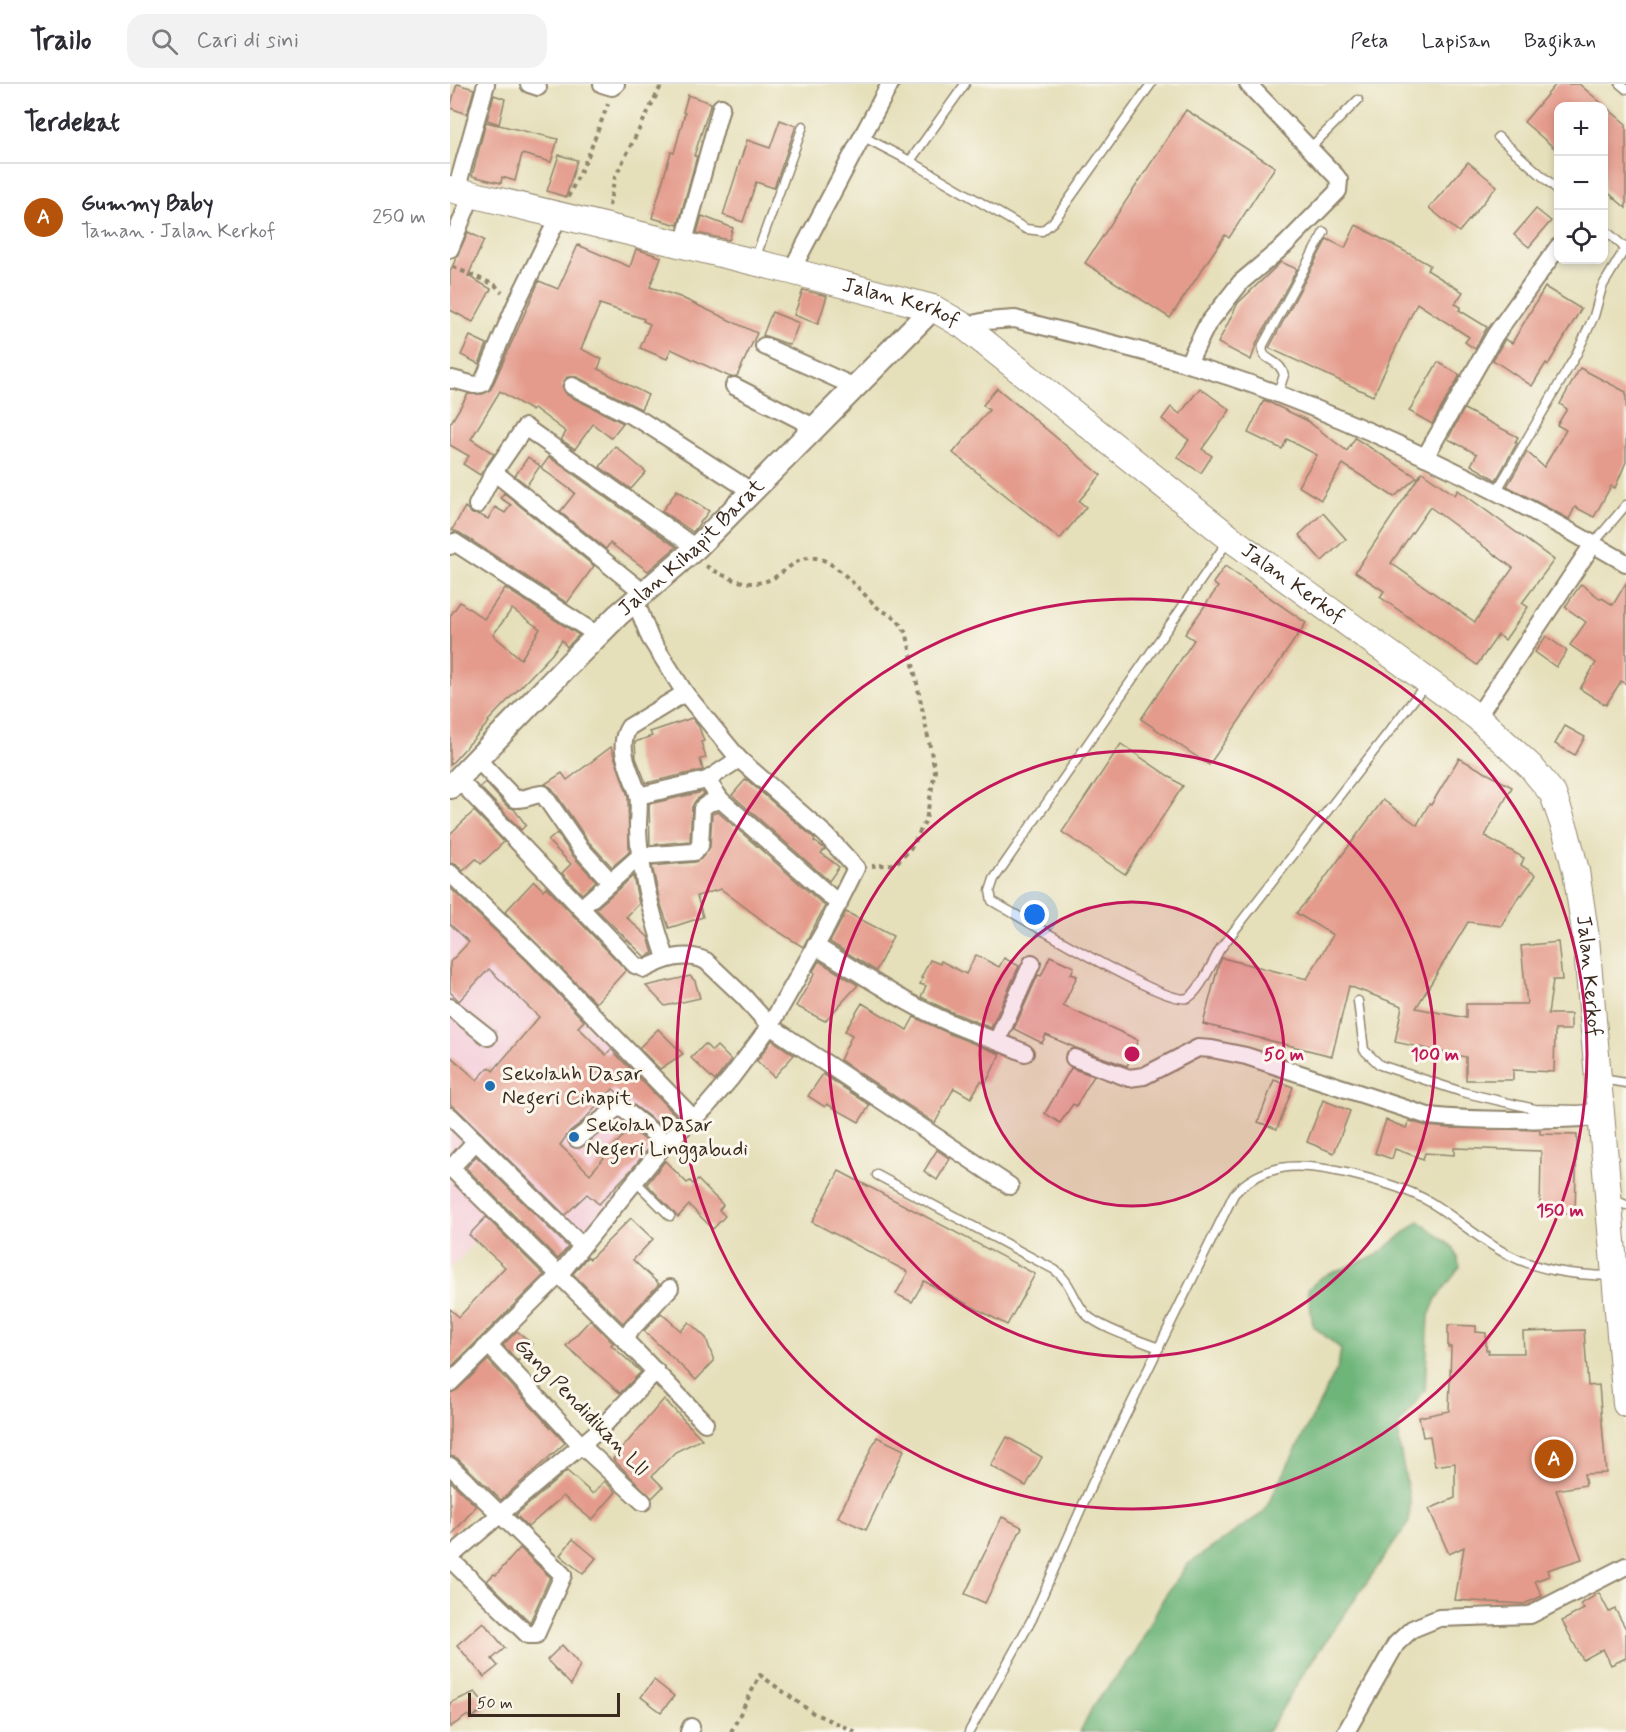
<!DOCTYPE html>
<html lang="id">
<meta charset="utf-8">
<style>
body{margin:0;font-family:Mynerve,sans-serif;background:#f2f2f3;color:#2b2b33}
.controls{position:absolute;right:18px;top:18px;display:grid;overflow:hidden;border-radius:12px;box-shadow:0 3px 9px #0003}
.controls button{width:54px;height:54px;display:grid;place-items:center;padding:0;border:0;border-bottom:2px solid #e1e1e2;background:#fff;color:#2b2b33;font:30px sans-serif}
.scale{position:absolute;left:18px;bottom:15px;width:152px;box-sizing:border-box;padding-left:6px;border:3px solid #3b2a1e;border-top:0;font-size:16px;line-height:21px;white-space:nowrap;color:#3b2a1e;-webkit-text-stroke:4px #fbf7ec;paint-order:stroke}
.you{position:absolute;left:585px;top:831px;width:21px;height:21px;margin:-15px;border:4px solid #fff;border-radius:50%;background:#1a73e8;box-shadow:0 0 0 9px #1a73e833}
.badge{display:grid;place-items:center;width:39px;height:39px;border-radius:50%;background:#b45309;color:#fff;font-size:20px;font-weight:700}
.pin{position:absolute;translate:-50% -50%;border:3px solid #fff;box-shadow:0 2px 6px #0006}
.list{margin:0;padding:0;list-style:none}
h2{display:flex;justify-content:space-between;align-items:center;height:78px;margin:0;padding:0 24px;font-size:26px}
h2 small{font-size:20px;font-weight:400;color:#7c7c81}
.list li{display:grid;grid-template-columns:39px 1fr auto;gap:18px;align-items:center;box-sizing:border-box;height:108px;padding:0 24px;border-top:2px solid #e1e1e2}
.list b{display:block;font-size:22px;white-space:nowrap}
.list p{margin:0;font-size:20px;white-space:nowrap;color:#7c7c81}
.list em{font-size:20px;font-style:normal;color:#7c7c81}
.icon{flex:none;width:33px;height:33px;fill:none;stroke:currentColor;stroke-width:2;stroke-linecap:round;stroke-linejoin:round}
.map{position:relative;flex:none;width:1176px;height:1648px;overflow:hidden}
header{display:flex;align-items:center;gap:36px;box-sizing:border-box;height:84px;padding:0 30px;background:#fff;border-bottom:2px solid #e1e1e2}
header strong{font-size:28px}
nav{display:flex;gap:33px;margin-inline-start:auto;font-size:21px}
.search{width:420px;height:54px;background:#f2f2f3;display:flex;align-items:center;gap:15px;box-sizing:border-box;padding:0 21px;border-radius:18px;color:#7c7c81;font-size:22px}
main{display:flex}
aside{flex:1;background:#fff}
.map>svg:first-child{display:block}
.built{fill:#f4cfdc}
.forest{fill:#6eb57a;stroke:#54704c;stroke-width:1.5}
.building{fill:#e49b8c;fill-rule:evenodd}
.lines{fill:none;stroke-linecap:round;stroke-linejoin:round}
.lane-casing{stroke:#90846c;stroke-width:11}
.street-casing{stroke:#90846c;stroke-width:20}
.secondary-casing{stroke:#90846c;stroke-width:26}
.primary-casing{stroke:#90846c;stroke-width:28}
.path{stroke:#90846c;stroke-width:4;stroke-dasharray:4.5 4.5;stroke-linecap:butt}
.lane{stroke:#fff;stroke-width:8}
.street{stroke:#fff;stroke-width:16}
.secondary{stroke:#fff;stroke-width:22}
.primary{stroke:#fff;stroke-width:26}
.ring{fill:none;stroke:#c2185b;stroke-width:3}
.poi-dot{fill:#1f6fb2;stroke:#fbf7ec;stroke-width:2}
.labels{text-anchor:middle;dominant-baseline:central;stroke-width:6;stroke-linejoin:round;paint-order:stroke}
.street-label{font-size:21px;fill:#3b2a1e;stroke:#fbf7ec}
.poi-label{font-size:21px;fill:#3b2a1e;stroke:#fbf7ec;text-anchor:start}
.centre{fill:#c2185b;stroke:#fbf7ec;stroke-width:3}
.ring-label{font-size:18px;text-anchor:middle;font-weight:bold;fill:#c2185b;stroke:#fbf7ec;stroke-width:6;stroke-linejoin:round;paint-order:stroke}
</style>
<header>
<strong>Trailo</strong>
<div class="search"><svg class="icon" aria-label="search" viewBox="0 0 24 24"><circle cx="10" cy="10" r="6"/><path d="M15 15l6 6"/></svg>Cari di sini</div>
<nav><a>Peta</a><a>Lapisan</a><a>Bagikan</a></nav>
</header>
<main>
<aside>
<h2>Terdekat<small></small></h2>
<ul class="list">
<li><span class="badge">A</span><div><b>Gummy Baby</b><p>Taman · Jalan Kerkof</p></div><em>250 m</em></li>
</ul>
</aside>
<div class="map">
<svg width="1176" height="1648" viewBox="0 0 1176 1648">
<rect width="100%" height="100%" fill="#fbf7ec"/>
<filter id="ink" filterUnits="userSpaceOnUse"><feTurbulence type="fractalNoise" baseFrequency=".0167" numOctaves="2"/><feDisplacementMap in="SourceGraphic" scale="12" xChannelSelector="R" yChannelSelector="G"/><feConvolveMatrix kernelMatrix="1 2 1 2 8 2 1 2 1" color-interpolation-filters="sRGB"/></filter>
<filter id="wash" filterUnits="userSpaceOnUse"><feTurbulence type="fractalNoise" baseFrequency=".008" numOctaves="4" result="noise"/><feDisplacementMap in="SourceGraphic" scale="24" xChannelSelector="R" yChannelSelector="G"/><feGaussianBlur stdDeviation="1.35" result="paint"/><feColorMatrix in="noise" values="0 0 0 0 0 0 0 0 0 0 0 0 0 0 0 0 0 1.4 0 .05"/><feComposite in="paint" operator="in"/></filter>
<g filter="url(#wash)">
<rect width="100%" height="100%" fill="#e5dfba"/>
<g class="built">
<polygon points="0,814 141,936 11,1078 0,1068"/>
<polygon points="143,937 233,1028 118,1176 11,1079"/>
<polygon points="0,1087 49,1132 0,1185"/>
</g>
<polygon class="forest" points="969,1137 1004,1164 1010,1183 986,1215 979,1232 975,1306 949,1340 949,1360 960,1418 959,1438 854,1588 818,1648 630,1648 643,1622 686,1568 713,1515 738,1480 814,1428 888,1283 891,1265 863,1242 858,1205 872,1193 927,1171"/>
<g id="blocks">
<g class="building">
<polygon points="7,0 24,5 17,30 0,24"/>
<polygon points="1106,0 1129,0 1176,40 1176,124 1154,105 1154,22 1108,22 1108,67 1074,38"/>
<polygon points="44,11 55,15 49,40 37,36"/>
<polygon points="238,11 261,19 244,72 247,72 228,141 202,134 221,68 224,69 235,29 233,28"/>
<polygon points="736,26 825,83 779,154 775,151 720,234 635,179"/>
<polygon points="330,36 346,42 324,104 306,98 293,138 273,131 297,56 320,64"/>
<polygon points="36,38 108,55 101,78 72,70 65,97 52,93 51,99 22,92"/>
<polygon points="109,71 127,76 116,113 97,107"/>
<polygon points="1018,78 1047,102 1009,148 979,124"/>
<polygon points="1086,125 1101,137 1079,163 1064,151"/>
<polygon points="252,132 283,144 279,156 247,149"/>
<polygon points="906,141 980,181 977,186 1013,208 1005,220 1011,223 1009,226 1037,243 1025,265 1015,258 1019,253 967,219 923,312 819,264 877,155 895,164"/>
<polygon points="18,148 34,156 18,192 41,205 23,238 0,226 0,188"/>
<polygon points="128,161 180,183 186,165 211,173 200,203 230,213 307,249 287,292 280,293 221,265 217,275 190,264 200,240 193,237 194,235 150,220 131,265 152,275 148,285 198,311 191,325 127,293 117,293 112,302 117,311 173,339 161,354 143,340 125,365 111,356 116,348 84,324 82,327 50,307 21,355 44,370 30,391 13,380 19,372 0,361 0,340 18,310 33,310 41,305 89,197 108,205"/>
<polygon points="831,178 847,185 807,258 801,276 768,259 788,219"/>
<polygon points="1095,203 1131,225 1098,281 1096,279 1082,302 1043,276 1055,255 1062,259"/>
<polygon points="353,206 377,212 368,240 344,231"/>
<polygon points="322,228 349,239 340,261 313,251"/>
<polygon points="20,252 37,260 29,280 11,271"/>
<polygon points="988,278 1010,291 982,340 959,327"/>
<polygon points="1130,284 1176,308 1176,378 1165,404 1161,402 1144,433 1125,423 1119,435 1057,402 1077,368 1094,383 1116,346 1107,341 1117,325 1110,320"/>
<polygon points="547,304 651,391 629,417 636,423 610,455 503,369 539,326 533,321"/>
<polygon points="750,304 780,326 752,365 762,372 751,389 727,373 739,356 712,335 721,323 730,330"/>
<polygon points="814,316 856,336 897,367 905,354 967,393 944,413 893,380 871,416 848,402 867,371 837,355 832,365 798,349"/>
<polygon points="1014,325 1068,353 1065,358 1067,359 1046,396 1021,381 1027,370 998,355"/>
<polygon points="165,362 196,388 181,405 150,383"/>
<polygon points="78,373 90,382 77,401 65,392"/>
<polygon points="99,373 226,463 198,487 160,459 156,465 110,428 125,409 91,384"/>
<path d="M972 388 1005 411 1008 406 1104 476 1072 519 1078 523 1055 556 1048 551 1027 581 930 513 934 507 905 488ZM980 423 1063 484 1025 538 941 479Z"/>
<polygon points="227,406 259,427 243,448 212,427"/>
<polygon points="54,409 144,482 117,519 10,449 2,446 15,423 22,430 30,431 38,435 45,423 55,429 61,421 50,414"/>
<polygon points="873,429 896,455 872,477 849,451"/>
<polygon points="775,482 856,539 759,681 691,635 744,556 735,550 768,503 763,499"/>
<polygon points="1176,499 1176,600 1171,597 1156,621 1130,605 1146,579 1120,561 1136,538 1115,523 1131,500 1151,515 1152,514 1163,521"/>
<path d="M55 504 129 551 117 563 112 556 102 570 38 637 39 638 0 681V532L10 518 34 535ZM62 525 90 545 71 575 43 551Z"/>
<polygon points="1096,552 1117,567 1106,583 1085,568"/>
<polygon points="242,634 249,643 254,657 251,658 256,674 250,675 253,686 196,699 186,674 185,658 202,652 200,648"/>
<polygon points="1115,642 1135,653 1125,671 1105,660"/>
<polygon points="671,660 733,702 675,790 612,748"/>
<polygon points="161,663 178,712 179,768 162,783 138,757 102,704 95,700 112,689 117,696"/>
<polygon points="1009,674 1062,703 1035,752 1074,774 1071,781 1086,791 1072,811 1070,810 1051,842 1018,838 966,924 1016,934 1016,920 1077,920 1071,862 1108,858 1112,896 1103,896 1098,930 1121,930 1121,946 1105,946 1104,988 1063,986 1063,996 1016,996 1016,973 945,958 952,922 899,902 882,972 753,940 768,883 772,874 857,895 883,851 846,829 864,809 933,716 967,741 979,720 981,721"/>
<polygon points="296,695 365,755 364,757 375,765 371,769 389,783 379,797 282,711"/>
<polygon points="35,698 57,722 64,725 76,741 71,746 30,703"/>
<polygon points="252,708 254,710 246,716 242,723 240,757 200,761 199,720"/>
<polygon points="24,727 54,758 31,780 26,775 13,787 7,781 0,779 0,750"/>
<polygon points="268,728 375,822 353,863 321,843 271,805 247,812 253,833 219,844 210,818 202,782 245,778 251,775 260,763 262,730"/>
<polygon points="107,749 122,771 146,797 132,810 112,789 121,780 98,757"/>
<polygon points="183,792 189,820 176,833 198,853 203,869 195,873 146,825"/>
<polygon points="84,797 93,806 96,803 176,886 146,919 55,828"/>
<polygon points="0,804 76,876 134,937 128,943 156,971 161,965 226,1032 214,1044 163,1005 133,1037 120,1047 110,1061 140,1090 180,1044 200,1060 200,1063 182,1085 149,1120 137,1110 115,1131 7,1025 0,1020 0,972 27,996 39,983 43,987 89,933 39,885 9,917 0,908 0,878 19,858 0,840"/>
<polygon points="396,828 443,852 426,887 380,858"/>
<polygon points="526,871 549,883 554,874 569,882 541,944 497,926 471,913 476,902 470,900 473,894 471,894 480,876 490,880 491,877 516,890"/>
<polygon points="600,872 624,883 621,890 627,892 613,922 688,956 677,982 626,964 596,951 592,959 564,945 588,891 591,892"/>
<polygon points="369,877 408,901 375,937 346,922 365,889 363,887"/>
<polygon points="240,892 245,897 250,914 215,922 196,902"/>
<polygon points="412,919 457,946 464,933 500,950 550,970 536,999 531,997 521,1014 504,1004 485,1039 390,976 402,951 395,947"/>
<polygon points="208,945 233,970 210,985 189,964"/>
<polygon points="322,956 344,971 324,993 307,977"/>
<polygon points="255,960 262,967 267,962 281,976 265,997 241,974"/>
<polygon points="621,984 644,992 626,1022 623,1020 610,1039 595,1029"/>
<polygon points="373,990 420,1021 409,1038 377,1020 375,1023 358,1012"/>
<polygon points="824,996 843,1003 827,1045 808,1038"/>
<polygon points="873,1016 900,1027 884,1069 857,1058"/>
<polygon points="936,1036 956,1044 959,1037 977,1042 999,1044 1090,1046 1090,1050 1127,1051 1125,1130 1090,1129 1091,1067 1004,1064 1004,1071 975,1069 973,1075 945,1065 942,1075 925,1069"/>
<polygon points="487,1066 500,1075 487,1096 474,1087"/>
<polygon points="26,1072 118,1163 108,1175 16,1084"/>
<polygon points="215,1077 237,1099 240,1097 243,1100 248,1096 273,1121 269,1126 275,1132 263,1145 239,1121 228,1133 197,1100"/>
<polygon points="389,1087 585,1190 557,1241 474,1197 462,1218 446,1210 458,1188 362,1138"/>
<polygon points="36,1133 94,1191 0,1284 0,1225 9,1233 55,1183 19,1151"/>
<polygon points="181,1134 203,1155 183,1176 209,1200 173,1239 123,1190 137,1173 140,1175"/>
<polygon points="211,1229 231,1247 239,1238 256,1254 264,1277 246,1296 194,1247"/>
<polygon points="140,1236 163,1259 161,1261 191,1288 170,1309 116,1262"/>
<polygon points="998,1241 1026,1242 1026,1248 1036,1249 1036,1266 1039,1266 1038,1269 1074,1269 1073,1248 1134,1246 1138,1302 1149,1301 1156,1389 1134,1390 1136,1401 1106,1406 1132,1475 1097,1486 1099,1492 1085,1497 1092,1512 1074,1520 1005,1516 1014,1463 999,1470 979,1425 1005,1414 1005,1379 985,1382 980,1352 973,1353 969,1333 999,1327 1001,1263 998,1263"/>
<polygon points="67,1247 82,1260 68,1277 53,1261"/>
<polygon points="38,1276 115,1359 51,1416 7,1374 0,1372 0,1309 7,1306"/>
<polygon points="214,1315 252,1355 225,1368 202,1392 213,1403 202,1414 163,1375"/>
<polygon points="427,1353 454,1366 416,1446 388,1433"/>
<polygon points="557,1353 592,1373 576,1402 541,1382"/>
<polygon points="117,1387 143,1410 154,1397 166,1408 142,1436 113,1412 78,1443 66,1431"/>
<polygon points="0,1397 26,1422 0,1453"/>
<polygon points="552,1433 572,1443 535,1519 515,1510"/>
<polygon points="123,1455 146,1474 133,1490 110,1471"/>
<polygon points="70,1464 100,1493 80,1538 37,1497 44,1490 46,1491"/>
<polygon points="1149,1509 1159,1528 1165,1525 1176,1545 1176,1574 1161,1581 1153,1565 1133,1576 1112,1537 1134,1525 1131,1520"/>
<polygon points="33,1538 55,1564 42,1575 48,1582 34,1593 7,1561"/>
<polygon points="112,1561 130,1581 121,1601 97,1576"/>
<polygon points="204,1596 224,1612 211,1628 191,1613"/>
<polygon points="25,1608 38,1624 20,1635 18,1631 0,1643 0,1619"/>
</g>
</g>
</g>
<g filter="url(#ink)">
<use href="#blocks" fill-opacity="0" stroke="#90846c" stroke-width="1.5"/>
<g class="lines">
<defs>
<g id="lane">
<polyline points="1170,0 1176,5"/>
<polyline points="412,52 460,77 576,145 592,147 603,138 701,0"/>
<polyline points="1048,53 1108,106"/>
<polyline points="860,64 908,16"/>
<polyline points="460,77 515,0"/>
<polyline points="1154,145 1175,164"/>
<polyline points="305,175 353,42"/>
<path d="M828 309 834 291C833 288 832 285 829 282 822 274 810 275 813 261L874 148"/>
<polyline points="1046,408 1126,271 1144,232 1152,203 1176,163"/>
<path d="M778 457 544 795 540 807 542 817C569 832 716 922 737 914 749 910 763 877 770 865L976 600"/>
<polyline points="1143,460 1176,421"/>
<polyline points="908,917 914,966 930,981 1012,1008 1085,1025 1128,1026 1148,1024"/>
<polyline points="1152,995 1176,999"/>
<path d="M427 1091 605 1186C620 1197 623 1214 634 1228 644 1242 691 1257 709 1264"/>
<polyline points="185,1097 220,1132"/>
<polyline points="1162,1115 1176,1121"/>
<path d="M519 1648 582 1535 642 1400 784 1110C797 1096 812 1088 831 1084 865 1077 950 1100 980 1118 1006 1134 1029 1155 1055 1169 1088 1187 1124 1191 1161 1192"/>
</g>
<g id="street">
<polyline points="79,0 88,3"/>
<polyline points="152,0 162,3 166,0"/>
<polyline points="6,107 36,0"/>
<polyline points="233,161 271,23"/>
<polyline points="0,165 22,110"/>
<polyline points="341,187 440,0"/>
<path d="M514 242 536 237 565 235C653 258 743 277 828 310 948 356 1065 414 1176 479"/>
<polyline points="314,262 405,303"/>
<polyline points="738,279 757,241 791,198 835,161 888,107 889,96 886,92 798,0"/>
<polyline points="0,296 2,295 24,301 32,300 65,222 109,132"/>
<polyline points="122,302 192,337 301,407"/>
<polyline points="284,302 366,344"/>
<polyline points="975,373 1045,251 1108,163"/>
<polyline points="44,388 194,509"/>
<polyline points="27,421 44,388 75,343 246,464"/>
<polyline points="0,462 4,458 149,552"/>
<polyline points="1027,633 1143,460"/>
<path d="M27 675 65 715C76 716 86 709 93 710L130 764 160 797"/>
<path d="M7 694 185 881 195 885C214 875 236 867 256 877L294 913 320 942 560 1102"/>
<polyline points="257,696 289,675"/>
<polyline points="188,712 257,696 271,716 389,820"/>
<polyline points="0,789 83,869 243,1034"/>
<polyline points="131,824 190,772 244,768 250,762 252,724 259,719 271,716"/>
<path d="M365 862C403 884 441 911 481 930 512 946 544 955 575 969"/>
<path d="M216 874C205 841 195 805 190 770 189 761 188 752 188 742 188 732 190 720 188 710 182 689 165 664 179 643L235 609"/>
<polyline points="0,923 38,953"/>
<polyline points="547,957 582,879"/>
<path d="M624 974 679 994 694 992 748 964 762 965 796 972 978 1032C1036 1038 1094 1036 1152 1033"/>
<polyline points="0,1032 132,1162"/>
<polyline points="127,1055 168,1023 172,1024 216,1059"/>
<polyline points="0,1083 173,1254 255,1339"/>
<polyline points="1,1084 26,1057"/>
<polyline points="173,1254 220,1204"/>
<polyline points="38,1260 131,1361 193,1418"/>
<polyline points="0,1299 109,1191 216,1059 256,1023 281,994 320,942 377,842 406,784 376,751 289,675 235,609 200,554 185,516"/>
<polyline points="0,1382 113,1491 86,1551 78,1551 0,1475"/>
<polyline points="0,1473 148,1347 206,1287"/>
<polyline points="239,1648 241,1643"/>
<polyline points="896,1648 946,1560 962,1545 989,1534 1080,1531 1176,1482"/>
</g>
<g id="secondary">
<path id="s1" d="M0 703 120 579 168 531 246 464 483 224"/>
</g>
<g id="primary">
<path id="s2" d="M0 105 341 187 483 224 514 242 780 454 1027 633 1081 683 1103 710 1116 748 1126 787 1136 854 1176 1320"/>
</g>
</defs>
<use href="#lane" class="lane-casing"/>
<use href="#street" class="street-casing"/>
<use href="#secondary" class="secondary-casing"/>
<use href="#primary" class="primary-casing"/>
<g class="path">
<polyline points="118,113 138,72 158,20"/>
<polyline points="159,122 165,93 212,0"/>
<polyline points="3,183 45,201 52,208"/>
<path d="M256 482C277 494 301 507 325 493 339 485 347 472 366 474 385 476 413 510 427 523 433 528 441 530 447 536 451 540 454 546 457 551L485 687 476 736 460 766 445 780 422 782"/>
<polyline points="281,1648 310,1591 363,1629 406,1648"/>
</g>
<use href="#lane" class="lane"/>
<use href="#street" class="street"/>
<use href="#secondary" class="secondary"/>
<use href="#primary" class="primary"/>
</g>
</g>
<circle cx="682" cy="970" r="152" fill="#c2185b" fill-opacity=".12"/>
<g class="ring">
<circle cx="682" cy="970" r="152"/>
<circle cx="682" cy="970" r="303"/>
<circle cx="682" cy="970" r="455"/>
</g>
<g class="poi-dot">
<circle cx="40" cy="1002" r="6"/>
<circle cx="124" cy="1053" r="6"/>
</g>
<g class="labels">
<g class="street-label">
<text stroke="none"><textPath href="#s2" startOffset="465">Jalan Kerkof</textPath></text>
<text stroke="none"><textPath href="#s1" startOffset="340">Jalan Kihapit Barat</textPath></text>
<text stroke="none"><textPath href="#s2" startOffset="951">Jalan Kerkof</textPath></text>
<text stroke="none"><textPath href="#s2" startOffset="1473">Jalan Kerkof</textPath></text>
<text transform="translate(131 1323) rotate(46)">Gang Pendidikan Lll</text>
</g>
<g class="poi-label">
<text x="52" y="990">Sekolahh Dasar<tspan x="52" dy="24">Negeri Cihapit</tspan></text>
<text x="136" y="1041">Sekolah Dasar<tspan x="136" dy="24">Negeri Linggabudi</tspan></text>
</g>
</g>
<circle cx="682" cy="970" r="9" class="centre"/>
<g class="ring-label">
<text x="834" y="976">50 m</text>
<text x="985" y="976">100 m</text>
<text x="1110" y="1132">150 m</text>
</g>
</svg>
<div class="controls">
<button>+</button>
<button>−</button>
<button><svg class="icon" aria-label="locate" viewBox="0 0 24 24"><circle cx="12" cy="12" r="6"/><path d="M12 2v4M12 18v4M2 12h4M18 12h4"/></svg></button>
</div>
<div class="scale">50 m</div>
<div class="you"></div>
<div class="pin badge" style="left:1104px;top:1375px">A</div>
</div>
</main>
